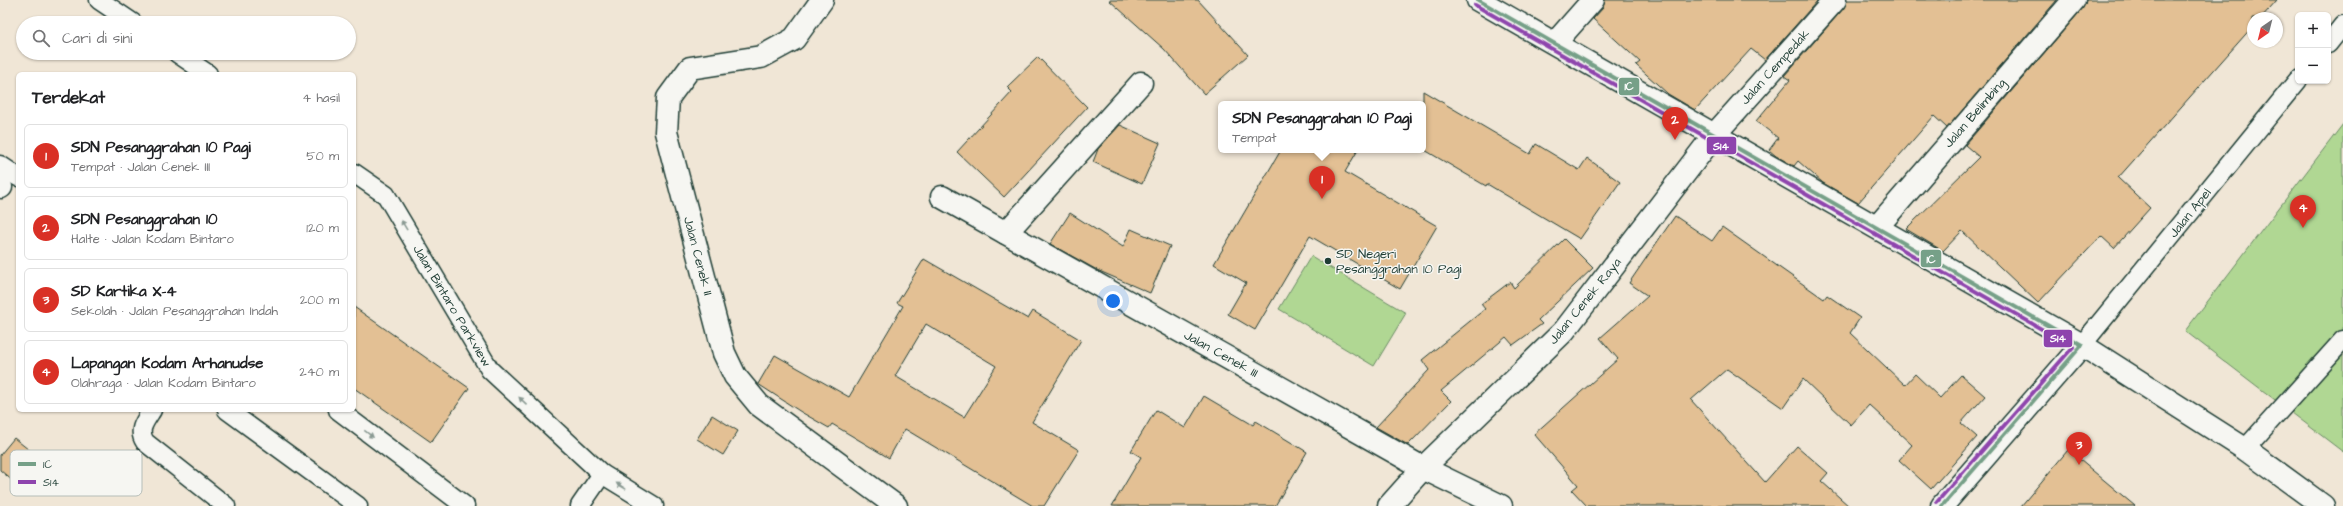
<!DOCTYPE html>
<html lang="id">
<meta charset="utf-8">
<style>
body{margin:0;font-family:"Architects Daughter",sans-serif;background:#f2f2f2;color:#202124}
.controls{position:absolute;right:12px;top:12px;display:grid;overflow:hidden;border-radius:6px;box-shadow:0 1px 3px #0004}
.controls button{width:36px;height:36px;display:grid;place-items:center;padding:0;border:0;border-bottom:1px solid #e0e0e0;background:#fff;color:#202124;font:20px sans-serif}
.compass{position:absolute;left:2247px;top:12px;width:36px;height:36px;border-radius:50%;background:#fff;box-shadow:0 1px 3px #0004;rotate:215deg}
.you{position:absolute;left:1113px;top:301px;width:14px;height:14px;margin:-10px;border:3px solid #fff;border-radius:50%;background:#1a73e8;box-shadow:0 0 0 6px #1a73e833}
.badge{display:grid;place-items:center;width:26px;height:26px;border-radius:50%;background:#d93025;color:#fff;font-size:13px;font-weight:700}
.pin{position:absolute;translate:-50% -33px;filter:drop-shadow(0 1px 2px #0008)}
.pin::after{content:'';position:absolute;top:21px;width:14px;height:12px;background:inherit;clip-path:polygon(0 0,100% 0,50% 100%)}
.popup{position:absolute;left:1218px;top:101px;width:208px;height:52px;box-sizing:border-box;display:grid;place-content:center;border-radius:6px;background:#fff;filter:drop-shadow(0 1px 3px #0005);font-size:13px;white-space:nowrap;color:#757577}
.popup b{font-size:15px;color:#202124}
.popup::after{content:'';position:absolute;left:50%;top:100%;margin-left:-8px;border:8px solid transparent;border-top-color:#fff}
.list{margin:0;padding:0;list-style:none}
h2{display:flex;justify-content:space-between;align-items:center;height:52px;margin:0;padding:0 16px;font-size:17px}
h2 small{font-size:13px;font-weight:400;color:#757577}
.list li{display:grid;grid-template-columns:26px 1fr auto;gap:12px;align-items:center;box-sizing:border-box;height:64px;margin:0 8px 8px;padding:0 8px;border:1px solid #e0e0e0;border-radius:6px}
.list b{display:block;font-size:15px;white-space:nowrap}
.list p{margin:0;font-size:13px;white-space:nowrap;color:#757577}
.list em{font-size:13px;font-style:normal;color:#757577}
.icon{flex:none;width:22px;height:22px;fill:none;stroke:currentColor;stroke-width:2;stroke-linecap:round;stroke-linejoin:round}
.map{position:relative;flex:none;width:2343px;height:506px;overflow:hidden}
.search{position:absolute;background:#fff;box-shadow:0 1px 3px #0004;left:16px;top:16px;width:340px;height:44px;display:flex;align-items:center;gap:10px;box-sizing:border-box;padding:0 14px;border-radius:22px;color:#757577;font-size:15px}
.panel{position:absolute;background:#fff;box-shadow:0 1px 3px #0004;left:16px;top:72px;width:340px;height:340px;border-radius:6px}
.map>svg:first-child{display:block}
.green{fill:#b0d793;stroke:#688a64}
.building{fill:#e3c094;stroke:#1f3d34;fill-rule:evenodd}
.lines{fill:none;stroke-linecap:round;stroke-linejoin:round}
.service-casing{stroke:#1f3d34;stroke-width:21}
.minor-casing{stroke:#1f3d34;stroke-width:25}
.tertiary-casing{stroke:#1f3d34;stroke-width:25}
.service{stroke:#f6f6f2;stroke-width:18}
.minor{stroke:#f6f6f2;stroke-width:22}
.tertiary{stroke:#f6f6f2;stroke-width:22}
.bus-1-casing{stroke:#f6f6f2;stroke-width:7}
.bus-2-casing{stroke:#f6f6f2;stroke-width:7}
.bus-1{stroke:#76a088;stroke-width:4}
.bus-2{stroke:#8e44ad;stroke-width:4}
.oneway{fill:#8a9a93}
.poi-dot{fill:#1f3d34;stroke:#f6f6f2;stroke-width:1.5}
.labels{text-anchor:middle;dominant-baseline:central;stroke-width:3;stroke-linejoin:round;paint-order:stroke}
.street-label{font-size:13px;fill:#1f3d34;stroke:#f6f6f2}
.poi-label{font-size:13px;fill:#1f3d34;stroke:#f6f6f2;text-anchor:start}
.key{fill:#f6f6f2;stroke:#b6beb9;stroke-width:1}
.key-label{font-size:11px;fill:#1f3d34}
.line-badge{stroke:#f6f6f2;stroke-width:1.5}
.badge-label{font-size:11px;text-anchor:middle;font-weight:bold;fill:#fff}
</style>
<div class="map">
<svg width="2343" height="506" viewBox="0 0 2343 506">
<rect width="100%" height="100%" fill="#f0e6d6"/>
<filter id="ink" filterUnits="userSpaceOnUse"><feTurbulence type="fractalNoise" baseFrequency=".025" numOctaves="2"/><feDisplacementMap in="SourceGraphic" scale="8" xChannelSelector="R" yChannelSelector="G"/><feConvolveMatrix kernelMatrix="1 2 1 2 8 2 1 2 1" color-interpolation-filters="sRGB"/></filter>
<g filter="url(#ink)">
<g class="green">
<polygon points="2343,124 2343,452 2185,331"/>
<polygon points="1311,256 1406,313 1374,366 1279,309"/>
</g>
<g class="building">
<polygon points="1109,0 1198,0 1248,55 1204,94 1164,49"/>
<polygon points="1605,0 1818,0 1765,60 1751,49 1695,110 1668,94 1636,65 1640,62 1593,19 1603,8"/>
<polygon points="1847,0 2057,0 1947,128 1934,116 1858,203 1823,183 1798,161 1794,166 1776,156 1769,150 1778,138 1756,121 1790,80 1784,76 1844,8"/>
<polygon points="2086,0 2277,0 2261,18 2253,18 2253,26 2118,178 2150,208 2114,248 2101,236 2038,303 1962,231 1943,251 1906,229 1979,157 1965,145 2083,8"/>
<polygon points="1038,57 1087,107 1004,197 957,152 1012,92 1007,87"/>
<polygon points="1423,91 1530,154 1536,144 1579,170 1587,158 1620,182 1580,239 1487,184 1486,186 1423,149"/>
<polygon points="1120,125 1160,143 1142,184 1093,162 1098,149"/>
<polygon points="1281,150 1358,150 1345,172 1437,226 1400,289 1310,236 1255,330 1228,314 1246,283 1214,264"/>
<polygon points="1070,213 1123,247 1131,229 1170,246 1150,293 1097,270 1050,244"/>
<polygon points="1675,216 1712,241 1722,227 1824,299 1827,295 1860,318 1850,333 1905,385 1915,374 1940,398 1961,375 1985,396 1961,423 1977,437 1931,489 1899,460 1912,445 1869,405 1851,425 1803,379 1783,408 1727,369 1691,400 1765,482 1797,446 1828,473 1821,481 1849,506 1587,506 1572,490 1578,485 1534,434 1618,359 1600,338 1648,296 1629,283"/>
<polygon points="1564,239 1593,268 1538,320 1542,324 1513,345 1506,337 1441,391 1451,401 1408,445 1376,427 1429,370 1422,360 1485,309 1481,304 1510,282 1514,288"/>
<path d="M924 259 1028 319 1033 311 1081 340 1032 422 1079 450 1044 506H1033L905 429 889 458 832 424 829 428 801 412 758 384 775 355 849 397 903 306 897 303ZM926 324 996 366 964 417 895 376Z"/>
<polygon points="354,307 469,388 431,442 354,388"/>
<polygon points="1204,396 1253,425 1256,421 1307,452 1275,506 1112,506 1141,457 1131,451 1156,410 1185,428"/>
<polygon points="712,415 738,431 723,455 697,439"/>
<polygon points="14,438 43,461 21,488 0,470 0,455"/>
<polygon points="2068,450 2135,506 2021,506"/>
</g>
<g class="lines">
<defs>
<g id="service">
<polyline points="99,0 133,23"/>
<polyline points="2328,44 2343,25"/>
<polyline points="177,53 208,74"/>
<polyline points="0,165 18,177"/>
<polyline points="354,173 386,195 490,370 602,474 654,506"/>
<polyline points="2082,345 2298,80"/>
<path d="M152 410C145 421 137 430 145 442L226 506"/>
<polyline points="227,410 358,506"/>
<polyline points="338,410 465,506"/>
<polyline points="2245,449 2343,340"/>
<polyline points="580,506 602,474"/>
</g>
<g id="minor">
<polyline points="822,0 794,39 761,57 690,68 668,98 666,132 724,353 735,376 759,405 896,506"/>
<polyline points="1555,43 1593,0"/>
<polyline points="0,186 1,187"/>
<polyline points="942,197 1423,468 1501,506"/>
<polyline points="1877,227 2074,0"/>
<polyline points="1006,233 1141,83"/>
<polyline points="2082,345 2245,449 2323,506"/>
<polyline points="1389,506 1423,468 1564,331 1715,134 1835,0"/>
</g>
<polyline id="tertiary" points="1478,0 2082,345 1942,506"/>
</defs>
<use href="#service" class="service-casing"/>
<use href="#minor" class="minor-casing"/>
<use href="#tertiary" class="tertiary-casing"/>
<use href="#service" class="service"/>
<use href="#minor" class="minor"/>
<use href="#tertiary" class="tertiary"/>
<defs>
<g id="bus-1">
<polyline points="1478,0 2082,345"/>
<polyline points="1942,506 2082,345"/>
</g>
<polyline id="bus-2" points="1475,5 2073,347 1937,502"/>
</defs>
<use href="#bus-1" class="bus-1-casing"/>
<use href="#bus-2" class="bus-2-casing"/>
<use href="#bus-1" class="bus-1"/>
<use href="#bus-2" class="bus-2"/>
</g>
<defs><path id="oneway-solid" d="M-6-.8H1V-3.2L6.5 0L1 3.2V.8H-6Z"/></defs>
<g class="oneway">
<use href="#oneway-solid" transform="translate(404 225) rotate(-121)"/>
<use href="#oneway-solid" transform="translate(523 401) rotate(-137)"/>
<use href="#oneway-solid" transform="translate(369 434) rotate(38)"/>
<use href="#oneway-solid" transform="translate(621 486) rotate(-148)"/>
</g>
</g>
<circle class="poi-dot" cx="1328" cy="261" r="4"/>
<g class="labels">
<g class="street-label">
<text transform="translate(1775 67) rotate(-48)">Jalan Cempedak</text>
<text transform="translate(1975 113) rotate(-49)">Jalan Belimbing</text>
<text transform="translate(2190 213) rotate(-51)">Jalan Apel</text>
<text transform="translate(698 256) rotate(75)">Jalan Cenek II</text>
<text transform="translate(1585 301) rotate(-51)">Jalan Cenek Raya</text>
<text transform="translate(452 306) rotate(59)">Jalan Bintaro Parkview</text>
<text transform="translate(1221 354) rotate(29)">Jalan Cenek III</text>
</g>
<g class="poi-label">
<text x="1336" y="254">SD Negeri<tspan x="1336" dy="15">Pesanggrahan 10 Pagi</tspan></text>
</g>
</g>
<rect x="10" y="450" width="132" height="46" rx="6" class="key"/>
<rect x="18" y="462" width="18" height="4" fill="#76a088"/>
<rect x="18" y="480" width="18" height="4" fill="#8e44ad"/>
<g class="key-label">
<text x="43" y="468">1C</text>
<text x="43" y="486">S14</text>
</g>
<g class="line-badge">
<rect x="1618" y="77" width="22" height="19" rx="4" fill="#76a088"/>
<rect x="1706" y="136" width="31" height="19" rx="4" fill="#8e44ad"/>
<rect x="1920" y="249" width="22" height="19" rx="4" fill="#76a088"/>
<rect x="2043" y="329" width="30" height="19" rx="4" fill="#8e44ad"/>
</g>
<g class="badge-label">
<text x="1629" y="90">1C</text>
<text x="1721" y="150">S14</text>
<text x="1931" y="263">1C</text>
<text x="2058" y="342">S14</text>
</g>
</svg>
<div class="controls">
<button>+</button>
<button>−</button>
</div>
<svg class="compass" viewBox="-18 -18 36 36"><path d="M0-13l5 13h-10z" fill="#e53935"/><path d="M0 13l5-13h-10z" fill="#757577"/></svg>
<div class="you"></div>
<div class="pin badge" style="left:1322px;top:199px">1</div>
<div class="popup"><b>SDN Pesanggrahan 10 Pagi</b>Tempat</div>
<div class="pin badge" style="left:1675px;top:140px">2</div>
<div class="pin badge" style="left:2079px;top:465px">3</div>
<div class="pin badge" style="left:2303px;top:228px">4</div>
<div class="search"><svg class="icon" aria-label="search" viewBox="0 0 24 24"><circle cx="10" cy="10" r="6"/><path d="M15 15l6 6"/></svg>Cari di sini</div>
<section class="panel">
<h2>Terdekat<small>4 hasil</small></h2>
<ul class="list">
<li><span class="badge">1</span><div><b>SDN Pesanggrahan 10 Pagi</b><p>Tempat · Jalan Cenek III</p></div><em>50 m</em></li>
<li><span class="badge">2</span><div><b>SDN Pesanggrahan 10</b><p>Halte · Jalan Kodam Bintaro</p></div><em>120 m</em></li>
<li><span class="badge">3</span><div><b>SD Kartika X-4</b><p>Sekolah · Jalan Pesanggrahan Indah</p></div><em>200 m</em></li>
<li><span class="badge">4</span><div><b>Lapangan Kodam Arhanudse</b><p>Olahraga · Jalan Kodam Bintaro</p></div><em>240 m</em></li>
</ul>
</section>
</div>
